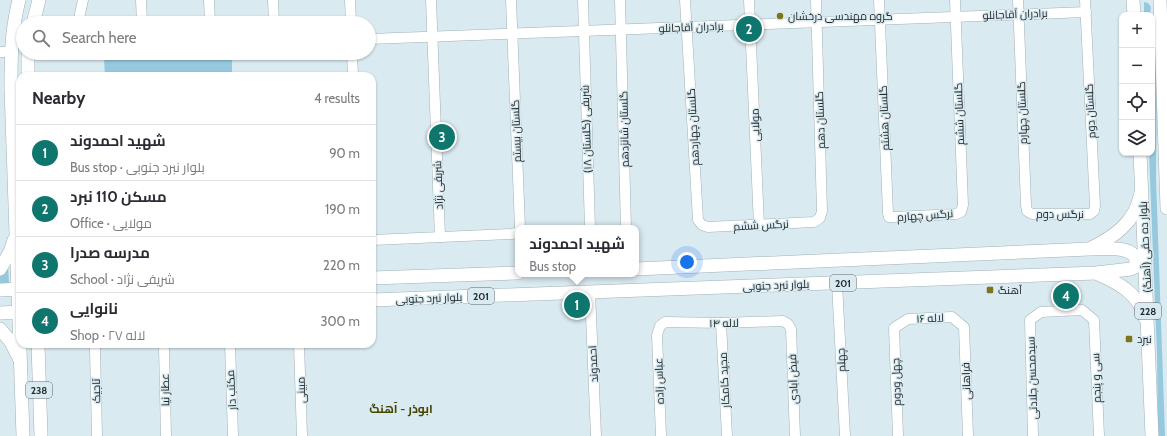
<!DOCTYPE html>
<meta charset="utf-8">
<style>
body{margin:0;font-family:Cabin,Cairo,sans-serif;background:#f7f7f7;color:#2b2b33}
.controls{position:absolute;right:12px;top:12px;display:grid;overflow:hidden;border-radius:8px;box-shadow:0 1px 3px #0004}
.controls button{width:36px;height:36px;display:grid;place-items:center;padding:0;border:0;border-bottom:1px solid #e1e1e2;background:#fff;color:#2b2b33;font:20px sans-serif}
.you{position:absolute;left:687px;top:262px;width:14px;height:14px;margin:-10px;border:3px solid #fff;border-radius:50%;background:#1a73e8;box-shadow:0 0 0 6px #1a73e833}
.badge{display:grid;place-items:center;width:26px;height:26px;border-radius:50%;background:#0f766e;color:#fff;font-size:13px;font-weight:700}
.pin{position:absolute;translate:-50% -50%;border:2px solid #fff;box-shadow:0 1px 4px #0006}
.popup{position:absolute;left:515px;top:225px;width:124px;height:52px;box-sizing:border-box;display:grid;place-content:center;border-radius:8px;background:#fff;filter:drop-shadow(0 1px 3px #0005);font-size:13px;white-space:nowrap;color:#7c7c81}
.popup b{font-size:15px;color:#2b2b33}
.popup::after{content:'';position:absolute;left:50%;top:100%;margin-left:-8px;border:8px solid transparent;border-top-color:#fff}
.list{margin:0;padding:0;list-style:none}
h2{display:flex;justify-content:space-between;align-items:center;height:52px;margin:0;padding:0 16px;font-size:17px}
h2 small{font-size:13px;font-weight:400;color:#7c7c81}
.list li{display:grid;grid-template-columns:26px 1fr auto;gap:12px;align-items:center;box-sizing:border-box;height:56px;padding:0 16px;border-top:1px solid #e1e1e2}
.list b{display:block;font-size:15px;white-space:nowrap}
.list p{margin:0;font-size:13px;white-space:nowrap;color:#7c7c81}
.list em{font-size:13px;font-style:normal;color:#7c7c81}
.icon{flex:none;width:22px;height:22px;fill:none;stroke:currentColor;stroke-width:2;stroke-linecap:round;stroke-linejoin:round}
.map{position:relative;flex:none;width:1167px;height:436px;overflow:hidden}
.search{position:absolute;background:#fff;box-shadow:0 1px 3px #0004;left:16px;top:16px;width:360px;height:44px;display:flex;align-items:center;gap:10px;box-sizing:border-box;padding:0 14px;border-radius:22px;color:#7c7c81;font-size:15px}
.panel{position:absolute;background:#fff;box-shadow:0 1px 3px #0004;left:16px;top:72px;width:360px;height:276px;border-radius:12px}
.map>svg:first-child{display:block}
.green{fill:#96c9dd}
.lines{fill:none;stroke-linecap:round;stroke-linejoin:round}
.minor-casing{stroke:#a1b1b7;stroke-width:11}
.major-casing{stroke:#a1b1b7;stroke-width:14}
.minor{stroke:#fff;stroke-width:10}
.major{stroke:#fff;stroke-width:13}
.poi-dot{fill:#7a761b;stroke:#d9eaf0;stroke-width:1.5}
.labels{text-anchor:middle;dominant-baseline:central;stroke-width:3;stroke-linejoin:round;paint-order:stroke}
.shield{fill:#d9eaf0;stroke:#596366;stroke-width:1}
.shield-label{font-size:10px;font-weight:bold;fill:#22292b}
.street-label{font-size:11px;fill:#22292b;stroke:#d9eaf0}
.poi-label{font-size:11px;fill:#22292b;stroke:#d9eaf0;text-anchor:start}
.neighbourhood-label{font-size:12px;font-weight:bold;fill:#484503;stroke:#d9eaf0}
</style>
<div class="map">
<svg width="1167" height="436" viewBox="0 0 1167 436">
<rect width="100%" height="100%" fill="#d9eaf0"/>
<g class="green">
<polygon points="1144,2 1148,3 1151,7 1150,15 1144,15"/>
<polygon points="1152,31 1157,52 1156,179 1165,436 1158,436 1157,355 1149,153 1152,153"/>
<polygon points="232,53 232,76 105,76 104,59"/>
<polygon points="8,264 9,284 0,285 0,275"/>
</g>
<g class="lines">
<defs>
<g id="minor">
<polyline points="141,0 142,23"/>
<polyline points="209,0 210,23"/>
<polyline points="273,0 274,23"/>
<polyline points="350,0 351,23"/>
<polyline points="431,0 440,237"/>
<polyline points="511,0 520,228"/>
<polyline points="583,0 590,228"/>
<polyline points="620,0 626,228"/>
<polyline points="685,0 698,220 702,225 708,227 814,222 820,218 822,211 816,0"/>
<polyline points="749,0 759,225"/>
<polyline points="879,0 888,213 889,217 895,217 956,214 961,212 963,205 955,0"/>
<polyline points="1018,0 1026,205 1027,211 1032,214 1090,214 1094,211 1095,206 1085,0"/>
<polyline points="78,23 83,0"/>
<polyline points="369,39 1086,12"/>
<polyline points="0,52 11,52"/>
<polyline points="352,53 353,76"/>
<polyline points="372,240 512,234 518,232"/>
<polyline points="837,283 845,436"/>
<polyline points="590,292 596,436"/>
<polyline points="721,323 727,436"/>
<polyline points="162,344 164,347 166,436"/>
<polyline points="230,344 233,436"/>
<polyline points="299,344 302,436"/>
<polyline points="97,436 95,350 95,345 98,344"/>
<polyline points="661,436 657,335 660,326 665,322 721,323 783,321 788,324 791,329 795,436"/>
<polyline points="898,436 894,328 908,319 952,317 964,327 968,436"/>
<polyline points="1033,436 1030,320 1041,312 1082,310 1094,320 1099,436"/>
</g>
<g id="major">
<path d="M19 0C11 32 11 56 11 89L23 436"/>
<polyline points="1133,0 1134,15"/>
<polyline points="1160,0 1167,208"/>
<polyline points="33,23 39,0"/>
<polyline points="28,53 28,76"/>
<polyline points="1140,153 1152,436"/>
<path d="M1091 248C1114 237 1135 222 1140 196"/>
<polyline points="0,269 10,252 14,240"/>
<path d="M1098 274C1119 283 1139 294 1145 318"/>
<polyline points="372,278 518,273"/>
<polyline points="0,290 20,289"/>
<path d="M372 300 1096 273 1131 269 1135 267C1143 244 1102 249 1089 249L636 269"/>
<polyline points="0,313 20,312"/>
<polyline points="0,329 11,342 19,358"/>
<polyline points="38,344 41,436"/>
</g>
</defs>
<use href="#minor" class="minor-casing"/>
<use href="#major" class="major-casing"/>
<use href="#minor" class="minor"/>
<use href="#major" class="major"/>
</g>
<g class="poi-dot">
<circle cx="780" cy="16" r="4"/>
<rect x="986" y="286" width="8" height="8" rx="2"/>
<rect x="1125" y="335" width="8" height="8" rx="2"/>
</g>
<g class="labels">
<g class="shield">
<rect x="830" y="275" width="26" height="16" rx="3"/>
<rect x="468" y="288" width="26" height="16" rx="3"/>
<rect x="1135" y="303" width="26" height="16" rx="3"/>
<rect x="26" y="382" width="26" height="16" rx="3"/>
</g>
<g class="shield-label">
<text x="843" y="283">201</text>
<text x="481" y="296">201</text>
<text x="1148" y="311">228</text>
<text x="39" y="390">238</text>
</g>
<g class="street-label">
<text transform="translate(1015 14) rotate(-2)">برادران آقاجانلو</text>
<text transform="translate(691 27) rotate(-2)">برادران آقاجانلو</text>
<text transform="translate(1090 111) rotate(-93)">گلستان دوم</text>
<text transform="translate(1022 113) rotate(-92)">گلستان چهارم</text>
<text transform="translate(959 114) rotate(-92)">گلستان ششم</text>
<text transform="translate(884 118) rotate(-92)">گلستان هشتم</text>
<text transform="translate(820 120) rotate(-92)">گلستان دهم</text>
<text transform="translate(755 125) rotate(-92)">مولایی</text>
<text transform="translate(693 127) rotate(-93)">گلستان چهاردهم</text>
<text transform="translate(586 129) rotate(-92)">شریفی (گلستان ۱۸)</text>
<text transform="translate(624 129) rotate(-91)">گلستان شانزدهم</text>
<text transform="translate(516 131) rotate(-92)">گلستان بیستم</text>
<text transform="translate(438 185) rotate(-92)">شریفی نژاد</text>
<text x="1060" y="214">نرگس دوم</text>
<text transform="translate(925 215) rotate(-4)">نرگس چهارم</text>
<text transform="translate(761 225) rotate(-3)">نرگس ششم</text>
<text transform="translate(1145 247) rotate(-93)">بلوار ده حقی (آهنگ)</text>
<text transform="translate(776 285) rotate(-2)">بلوار نبرد جنوبی</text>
<text transform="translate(429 298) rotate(-2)">بلوار نبرد جنوبی</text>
<text transform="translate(930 318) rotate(-3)">لاله ۱۶</text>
<text transform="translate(724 323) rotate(-1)">لاله ۱۴</text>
<text transform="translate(841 360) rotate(-93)">چهلم</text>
<text transform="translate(593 364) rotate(-93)">احمدوند</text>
<text transform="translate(1032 378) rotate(-92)">سیدمحسن جلادتی</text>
<text transform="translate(1096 378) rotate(-92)">سی و پنجم</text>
<text transform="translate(793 379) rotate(-92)">فیض آبادی</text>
<text transform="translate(724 380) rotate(-93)">مجید کامکار</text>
<text transform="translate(659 381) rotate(-92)">عباس زاده</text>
<text transform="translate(966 381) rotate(-92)">فراهانی</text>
<text transform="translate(896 382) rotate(-92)">چهل ودوم</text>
<text transform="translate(165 390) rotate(-91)">عطار نیا</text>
<text transform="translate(231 390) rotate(-93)">مکتب دار</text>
<text transform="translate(301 390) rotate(-92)">مبینی</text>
<text transform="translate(96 391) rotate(-91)">تاجیک</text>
</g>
<g class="poi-label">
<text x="788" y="16">گروه مهندسی درخشان</text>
<text x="998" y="290">آهنگ</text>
<text x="1137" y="339">نبرد</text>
</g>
<g class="neighbourhood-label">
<text x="401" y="408">ابوذر - آهنگ</text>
</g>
</g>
</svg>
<div class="controls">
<button>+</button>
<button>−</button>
<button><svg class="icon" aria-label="locate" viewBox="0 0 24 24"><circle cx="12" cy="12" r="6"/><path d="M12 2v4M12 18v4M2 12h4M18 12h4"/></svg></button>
<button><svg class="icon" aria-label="layers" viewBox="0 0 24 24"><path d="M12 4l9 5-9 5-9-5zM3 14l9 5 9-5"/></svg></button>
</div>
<div class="you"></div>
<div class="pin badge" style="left:577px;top:305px">1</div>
<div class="popup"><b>شهید احمدوند</b>Bus stop</div>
<div class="pin badge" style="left:749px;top:29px">2</div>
<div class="pin badge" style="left:442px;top:137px">3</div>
<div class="pin badge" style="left:1066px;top:296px">4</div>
<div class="search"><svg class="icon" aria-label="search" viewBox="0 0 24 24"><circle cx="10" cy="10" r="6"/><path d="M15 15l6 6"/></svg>Search here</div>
<section class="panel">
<h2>Nearby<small>4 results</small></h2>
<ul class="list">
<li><span class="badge">1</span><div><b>شهید احمدوند</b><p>Bus stop · بلوار نبرد جنوبی</p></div><em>90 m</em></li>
<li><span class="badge">2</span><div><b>مسکن 110 نبرد</b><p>Office · مولایی</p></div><em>190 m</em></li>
<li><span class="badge">3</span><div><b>مدرسه صدرا</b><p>School · شریفی نژاد</p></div><em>220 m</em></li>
<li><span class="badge">4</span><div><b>نانوایی</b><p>Shop · لاله ۲۷</p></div><em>300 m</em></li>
</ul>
</section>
</div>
